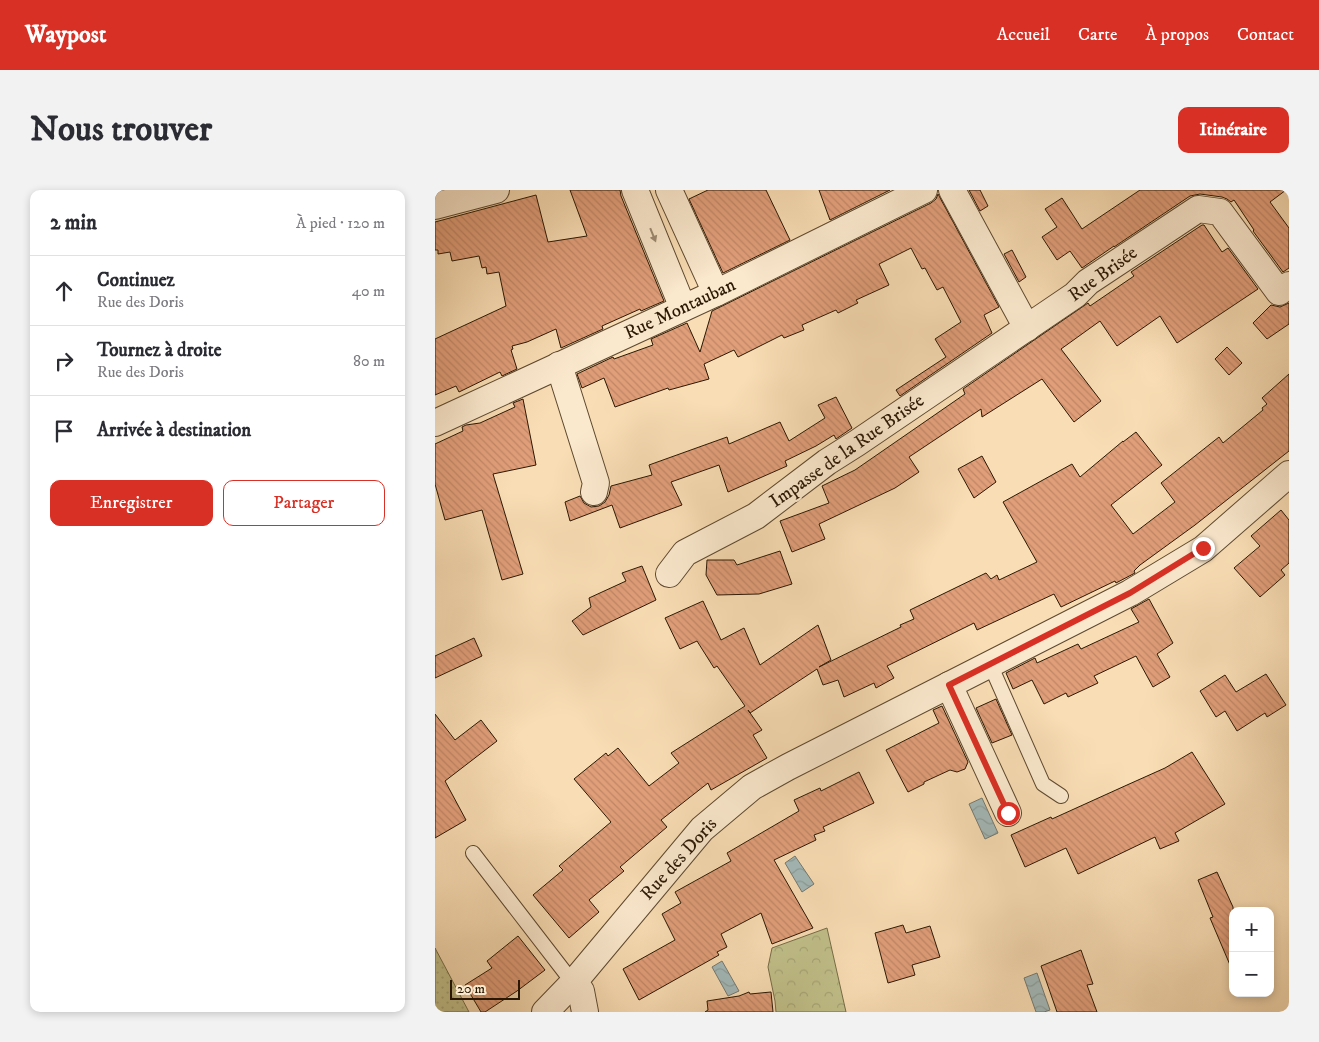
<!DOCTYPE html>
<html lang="fr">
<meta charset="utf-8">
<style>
body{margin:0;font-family:"IM FELL DW Pica",serif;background:#f2f2f3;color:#2b2b33}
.controls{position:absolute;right:15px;bottom:15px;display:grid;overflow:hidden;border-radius:10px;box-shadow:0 2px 8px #0003}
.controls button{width:45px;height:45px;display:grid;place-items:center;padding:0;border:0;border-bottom:1px solid #e1e1e2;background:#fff;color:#2b2b33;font:25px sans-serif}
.scale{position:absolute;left:15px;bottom:12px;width:70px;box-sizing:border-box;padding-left:5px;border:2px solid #2b1804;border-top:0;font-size:14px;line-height:18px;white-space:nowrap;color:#2b1804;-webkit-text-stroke:4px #fbe9ce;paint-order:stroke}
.stop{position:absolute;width:15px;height:15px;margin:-11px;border:4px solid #d93025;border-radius:50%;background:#fff}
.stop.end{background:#d93025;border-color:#fff;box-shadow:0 1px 5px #0008}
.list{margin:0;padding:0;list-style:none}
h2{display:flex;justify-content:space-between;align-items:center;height:65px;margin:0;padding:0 20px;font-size:21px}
h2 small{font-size:16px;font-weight:400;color:#7c7c81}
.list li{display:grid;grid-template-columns:32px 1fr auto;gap:15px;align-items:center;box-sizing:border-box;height:70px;padding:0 20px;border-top:1px solid #e1e1e2}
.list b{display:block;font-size:19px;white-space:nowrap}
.list p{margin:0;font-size:16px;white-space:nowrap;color:#7c7c81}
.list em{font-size:16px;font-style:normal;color:#7c7c81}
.actions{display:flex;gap:10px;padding:15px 20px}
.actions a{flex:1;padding:11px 0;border:1px solid #d93025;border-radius:10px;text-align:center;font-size:18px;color:#d93025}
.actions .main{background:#d93025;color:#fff}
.icon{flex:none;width:28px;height:28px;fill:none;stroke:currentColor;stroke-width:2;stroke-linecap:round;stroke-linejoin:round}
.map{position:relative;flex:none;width:854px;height:822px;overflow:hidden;border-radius:10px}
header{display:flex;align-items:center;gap:30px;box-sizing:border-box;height:70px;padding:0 25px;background:#d93025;color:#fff}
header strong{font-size:24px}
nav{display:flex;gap:28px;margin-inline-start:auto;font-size:18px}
.intro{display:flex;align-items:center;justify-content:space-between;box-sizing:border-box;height:120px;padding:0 30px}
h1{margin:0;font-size:35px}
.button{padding:12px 22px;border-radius:10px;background:#d93025;color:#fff;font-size:18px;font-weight:700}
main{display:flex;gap:30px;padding:0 30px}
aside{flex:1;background:#fff;border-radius:10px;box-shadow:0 2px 8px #0003}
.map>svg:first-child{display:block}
.forest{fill:url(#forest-crowns);stroke:#766c47}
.park{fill:url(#park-dots);stroke:#766c47}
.water{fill:url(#water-waves);stroke:#737971}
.building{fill:url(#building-back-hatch);stroke:#2b1804}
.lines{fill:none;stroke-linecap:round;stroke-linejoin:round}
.service-casing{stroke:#5e4930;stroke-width:16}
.minor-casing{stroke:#5e4930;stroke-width:28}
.service{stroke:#fbe9ce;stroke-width:14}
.minor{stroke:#fbe9ce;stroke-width:26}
.oneway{fill:#9d8b73}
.route{stroke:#d93025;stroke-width:6}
.labels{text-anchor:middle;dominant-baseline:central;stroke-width:4.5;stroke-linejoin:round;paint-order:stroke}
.street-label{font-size:19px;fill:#2b1804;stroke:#fbe9ce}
</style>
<header>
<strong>Waypost</strong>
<nav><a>Accueil</a><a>Carte</a><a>À propos</a><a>Contact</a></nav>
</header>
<div class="intro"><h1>Nous trouver</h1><a class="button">Itinéraire</a></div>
<main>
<aside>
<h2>2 min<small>À pied · 120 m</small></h2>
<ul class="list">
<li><svg class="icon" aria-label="ahead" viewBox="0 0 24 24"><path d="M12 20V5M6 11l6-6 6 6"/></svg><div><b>Continuez</b><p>Rue des Doris</p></div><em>40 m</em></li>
<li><svg class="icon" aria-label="right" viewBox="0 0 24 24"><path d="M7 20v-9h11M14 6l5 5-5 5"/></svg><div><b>Tournez à droite</b><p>Rue des Doris</p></div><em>80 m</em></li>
<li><svg class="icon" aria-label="arrive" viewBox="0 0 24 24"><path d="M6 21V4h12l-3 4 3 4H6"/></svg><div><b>Arrivée à destination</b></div></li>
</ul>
<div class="actions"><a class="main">Enregistrer</a><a>Partager</a></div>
</aside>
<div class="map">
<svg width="854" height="822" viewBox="0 0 854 822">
<defs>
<pattern id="forest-crowns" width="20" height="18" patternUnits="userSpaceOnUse" patternTransform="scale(1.25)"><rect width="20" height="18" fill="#c1c08a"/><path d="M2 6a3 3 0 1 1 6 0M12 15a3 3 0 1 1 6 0" fill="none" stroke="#a6a475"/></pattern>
<pattern id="park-dots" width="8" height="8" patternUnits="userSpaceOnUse" patternTransform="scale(1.25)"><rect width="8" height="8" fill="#c1c08a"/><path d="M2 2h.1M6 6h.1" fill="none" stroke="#a6a475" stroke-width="1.8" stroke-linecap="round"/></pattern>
<pattern id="water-waves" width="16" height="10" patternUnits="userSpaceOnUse" patternTransform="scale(1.25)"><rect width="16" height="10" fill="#a3b9b9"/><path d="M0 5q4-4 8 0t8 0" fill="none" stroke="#8c9e9d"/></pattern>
<pattern id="building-back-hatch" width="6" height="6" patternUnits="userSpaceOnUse" patternTransform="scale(1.25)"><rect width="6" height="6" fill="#e09e79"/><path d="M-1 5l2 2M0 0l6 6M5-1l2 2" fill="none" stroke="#c08767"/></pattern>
</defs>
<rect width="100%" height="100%" fill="#f9ddb4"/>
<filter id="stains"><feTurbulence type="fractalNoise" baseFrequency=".004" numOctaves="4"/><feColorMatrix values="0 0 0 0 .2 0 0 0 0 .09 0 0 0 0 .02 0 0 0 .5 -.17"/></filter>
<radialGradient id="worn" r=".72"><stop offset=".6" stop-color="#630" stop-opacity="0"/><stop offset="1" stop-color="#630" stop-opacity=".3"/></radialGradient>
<polygon class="forest" points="392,738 411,822 341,822 340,811 333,777 337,758"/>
<polygon class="park" points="0,758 34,822 0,822"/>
<g class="water">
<polygon points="547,608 563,643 550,649 534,614"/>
<polygon points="360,666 379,694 367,702 350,673"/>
<polygon points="287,771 304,801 293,806 277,777"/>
<polygon points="602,783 615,820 609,822 601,822 589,788"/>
</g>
<g class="building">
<polygon points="135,0 185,0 186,6 229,111 206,121 205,119 167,136 168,139 126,158 121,139 92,152 77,156 78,159 76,160 82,179 67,186 65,182 24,202 21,196 0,205 0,149 71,116 64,82 52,84 51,77 47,78 44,66 17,71 15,62 3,64 3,60 0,60 0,32 101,5 113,52 152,46"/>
<polygon points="273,0 331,0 355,50 288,83 254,9"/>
<polygon points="384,0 455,0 395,30"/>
<polygon points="534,0 545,0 553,16 545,21"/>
<polygon points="705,0 851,0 835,12 854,38 854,78 848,82 818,41 819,40 799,10 796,12 792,9 787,7 765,4 755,6 679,57 679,56 647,78 635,61 622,70 607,47 622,37 610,19 627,8 647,39"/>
<polygon points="503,4 564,117 549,125 557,143 465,206 461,200 511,167 500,149 526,132 508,97 502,100 490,78 487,79 476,58 444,74 454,95 421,110 423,113 403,123 401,120 367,135 369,140 349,148 347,145 303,167 299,160 269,174 274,189 234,200 233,198 180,217 169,188 147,198 142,184 178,167 179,169 218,155 216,149 252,133 265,162 277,121 496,13 501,9"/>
<polygon points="767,35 769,35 787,62 793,58 823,99 742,153 725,126 682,156 665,131 626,159 666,211 639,232 607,189 547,227 546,219 474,267 484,282 460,298 384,334 390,349 357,362 345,331 394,313 387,296 420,280 530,204 528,199 653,113 655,116 699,86 696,82"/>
<polygon points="577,60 591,87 584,92 569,64"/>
<polygon points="854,113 854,134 832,149 818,133 836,115 845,117"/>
<polygon points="792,157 807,173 794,185 780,169"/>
<polygon points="854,184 854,261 760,335 705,375 699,381 700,383 681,393 680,391 626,417 619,404 542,440 539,433 452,476 459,488 441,498 439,493 409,507 403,490 388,495 382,479 315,523 313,520 327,540 318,545 332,568 276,600 273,593 226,630 232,637 185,677 189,681 154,710 164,722 134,748 98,705 128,680 124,676 176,632 139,589 171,563 173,566 183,558 214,596 244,573 236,563 310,516 282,476 279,478 262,451 245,459 230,428 268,411 286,450 309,438 325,475 383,435 396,470 384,477 466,437 465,435 479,429 475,420 551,383 556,389 562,385 564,390 602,372 568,312 637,274 645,287 688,251 688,252 701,242 727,275 676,315 698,344 740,312 726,293 784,247 788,253 828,220 827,218 832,214 827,208"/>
<polygon points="401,207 417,238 401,249 399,245 381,256 350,271 352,276 293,302 284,275 236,292 247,315 185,338 177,315 135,331 130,312 145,306 149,313 156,317 164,316 170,312 174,305 176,296 217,285 214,275 292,247 294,254 345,232 354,251 390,228 383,215"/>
<polygon points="88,209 101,275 58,284 88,384 67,390 47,320 10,330 0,294 0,254 28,241 27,237 31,235 45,233 80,217 78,213"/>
<polygon points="547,266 561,292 539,308 523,279"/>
<polygon points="846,320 854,330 854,373 846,380 850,385 825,407 799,378 825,356 816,346"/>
<polygon points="345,361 357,394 324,404 282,405 271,385 272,370 299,370 302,375"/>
<polygon points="207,376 221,410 148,445 137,431 156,417 154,408 191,391 187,383"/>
<polygon points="714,409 738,453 722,464 735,487 718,497 701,466 659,486 663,493 633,507 631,503 609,514 597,490 578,499 571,483 600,468 602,473 643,454 646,459 704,432 696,419"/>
<polygon points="39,448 47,466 0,488 0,466"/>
<polygon points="831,484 851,515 832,527 830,523 802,541 790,521 781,527 765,501 790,485 801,502"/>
<polygon points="561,509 577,545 557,553 541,518"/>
<polygon points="507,516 533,572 530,579 522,582 515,580 489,592 489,594 473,602 451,560 504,533 498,520"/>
<polygon points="0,524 20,550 46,530 62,551 10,591 31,630 0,648"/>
<polygon points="757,562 790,614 740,643 744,651 725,659 720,647 643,684 631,658 590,677 576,645 616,627 617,629 692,595 730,578"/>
<polygon points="424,582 439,613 388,637 390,641 379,645 381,650 339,670 378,738 337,754 326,723 286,744 292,757 282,762 284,765 204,810 188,779 240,750 227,724 246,713 240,702 296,671 292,663 364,621 359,610 385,598 386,601"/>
<polygon points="782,682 798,717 798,782 775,728 778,727 763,690"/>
<polygon points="468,735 471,743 495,736 505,767 477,775 480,785 453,793 440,743"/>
<polygon points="83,746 110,780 82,801 50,822 46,822 30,795 57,778 52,771"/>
<polygon points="646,760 658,794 652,795 662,822 622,822 606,776"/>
<polygon points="314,802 315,804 336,802 338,822 270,822 273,820 272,811 304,806"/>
</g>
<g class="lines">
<defs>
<g id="service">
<polyline points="555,474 608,594 626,606"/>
<polyline points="38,663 132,785 139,792"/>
</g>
<g id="minor">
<polyline points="200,0 248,118"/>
<polyline points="234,0 281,103"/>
<polyline points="517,0 592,138"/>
<polyline points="0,16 61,0"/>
<polyline points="124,175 161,293 159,302"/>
<polyline points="0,233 281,103 489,0"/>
<polyline points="234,384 250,363 321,326 392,272 422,253 640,105 653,92 763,19 785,22 844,102 854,95"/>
<polyline points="514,495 573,623"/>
<polyline points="139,792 146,801 150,822"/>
<polyline points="110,822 139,792 267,639 317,597 353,577 695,403 768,359 854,284"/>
</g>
</defs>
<use href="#service" class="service-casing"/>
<use href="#minor" class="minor-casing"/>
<use href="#service" class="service"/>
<use href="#minor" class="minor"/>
</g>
<defs><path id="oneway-solid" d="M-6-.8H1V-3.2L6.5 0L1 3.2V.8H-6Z" transform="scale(1.25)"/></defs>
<use class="oneway" href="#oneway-solid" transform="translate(218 45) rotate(68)"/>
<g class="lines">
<polyline class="route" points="573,623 514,495 695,403 768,358"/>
</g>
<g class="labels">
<g class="street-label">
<text transform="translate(668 84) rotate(-36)">Rue Brisée</text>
<text transform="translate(245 119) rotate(-25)">Rue Montauban</text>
<text transform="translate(412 261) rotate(-35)">Impasse de la Rue Brisée</text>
<text transform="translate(244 669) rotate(-48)">Rue des Doris</text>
</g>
</g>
<rect width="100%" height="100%" filter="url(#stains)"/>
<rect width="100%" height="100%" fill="url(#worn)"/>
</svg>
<div class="controls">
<button>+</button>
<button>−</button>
</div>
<div class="scale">20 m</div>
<div class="stop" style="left:573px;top:623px"></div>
<div class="stop end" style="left:768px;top:358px"></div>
</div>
</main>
